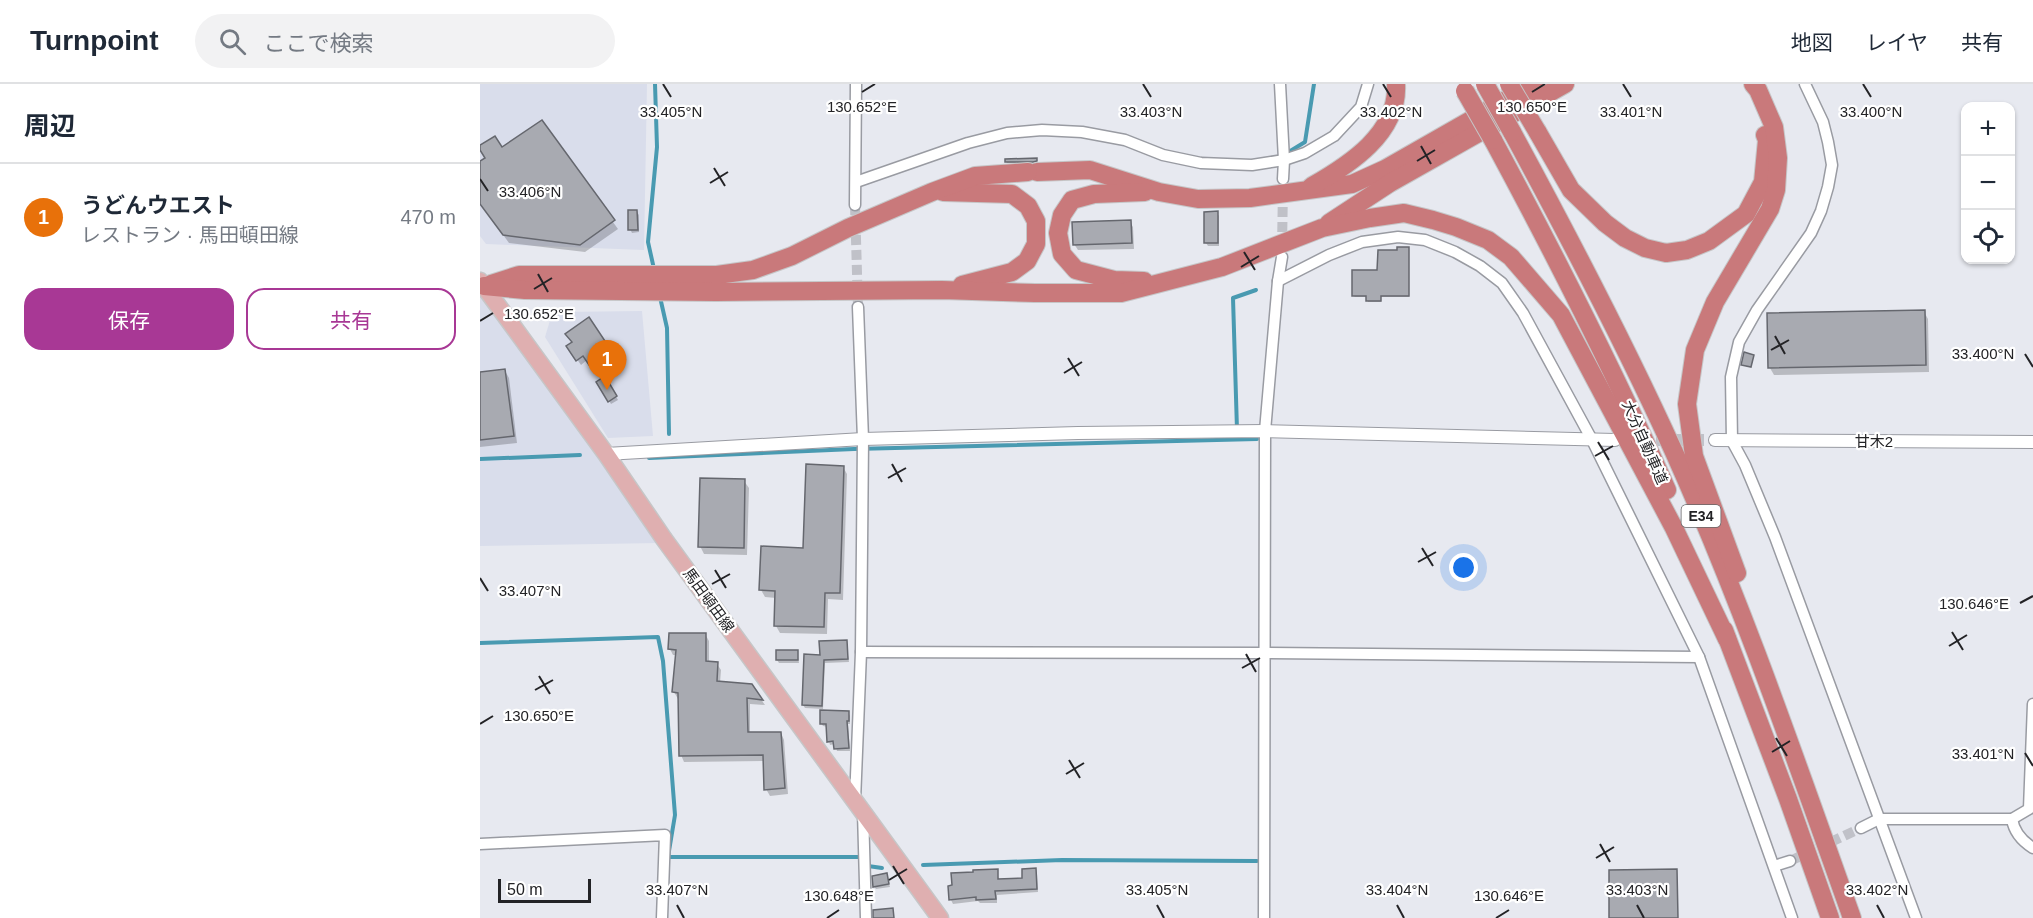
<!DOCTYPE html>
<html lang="ja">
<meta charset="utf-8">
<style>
body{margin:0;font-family:Helvetica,"Noto Sans JP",sans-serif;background:#f2f2f3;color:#1f2937}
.controls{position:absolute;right:18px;top:18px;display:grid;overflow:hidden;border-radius:12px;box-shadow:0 2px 4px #0004}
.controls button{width:54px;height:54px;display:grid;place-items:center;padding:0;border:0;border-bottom:2px solid #e0e1e3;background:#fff;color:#1f2937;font:30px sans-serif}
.scale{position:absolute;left:18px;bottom:15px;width:93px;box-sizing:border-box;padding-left:6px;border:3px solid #232326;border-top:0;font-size:16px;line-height:21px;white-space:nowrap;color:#232326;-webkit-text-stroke:4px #fff;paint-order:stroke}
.you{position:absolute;left:984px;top:484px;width:21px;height:21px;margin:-15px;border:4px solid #fff;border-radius:50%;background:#1a73e8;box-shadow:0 0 0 9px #1a73e833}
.badge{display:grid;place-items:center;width:39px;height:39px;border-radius:50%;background:#a83895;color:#fff;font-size:20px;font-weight:700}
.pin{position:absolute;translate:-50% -50px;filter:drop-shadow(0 2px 3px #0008)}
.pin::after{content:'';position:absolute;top:32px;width:21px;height:18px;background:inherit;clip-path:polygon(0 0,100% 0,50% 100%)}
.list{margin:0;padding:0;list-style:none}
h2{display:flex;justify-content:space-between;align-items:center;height:78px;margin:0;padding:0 24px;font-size:26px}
h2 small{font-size:20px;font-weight:400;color:#747a83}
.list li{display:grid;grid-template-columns:39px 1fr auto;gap:18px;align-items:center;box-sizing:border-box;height:108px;padding:0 24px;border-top:2px solid #e0e1e3}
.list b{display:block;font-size:22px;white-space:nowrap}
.list p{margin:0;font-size:20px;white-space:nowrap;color:#747a83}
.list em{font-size:20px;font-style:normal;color:#747a83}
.actions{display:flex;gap:12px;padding:18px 24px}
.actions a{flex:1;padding:14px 0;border:2px solid #a83895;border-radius:18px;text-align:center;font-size:21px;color:#a83895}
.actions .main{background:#a83895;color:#fff}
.icon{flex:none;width:33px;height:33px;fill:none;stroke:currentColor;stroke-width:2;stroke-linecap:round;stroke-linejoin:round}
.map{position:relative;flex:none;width:1553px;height:834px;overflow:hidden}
header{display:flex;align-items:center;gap:36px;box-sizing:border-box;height:84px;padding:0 30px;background:#fff;border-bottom:2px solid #e0e1e3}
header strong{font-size:28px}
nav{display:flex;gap:33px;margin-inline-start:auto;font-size:21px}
.search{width:420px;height:54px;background:#f2f2f3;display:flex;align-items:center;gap:15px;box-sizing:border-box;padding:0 21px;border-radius:33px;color:#747a83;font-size:22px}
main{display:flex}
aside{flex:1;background:#fff}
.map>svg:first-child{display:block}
.built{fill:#d9ddeb}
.shadow{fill:#0003}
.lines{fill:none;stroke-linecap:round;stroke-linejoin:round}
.stream{stroke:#499ab1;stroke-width:4}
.building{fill:#a8aab1;stroke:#65676e;stroke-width:1.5}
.minor-tunnel{stroke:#c0c1c8;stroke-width:10;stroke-dasharray:10 5;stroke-linecap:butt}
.tertiary-tunnel{stroke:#c0c1c8;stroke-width:12;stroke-dasharray:12 6;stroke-linecap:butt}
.minor-casing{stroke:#999ba2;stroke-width:13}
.tertiary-casing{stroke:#999ba2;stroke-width:14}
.primary-casing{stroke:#c6c6c7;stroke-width:19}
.motorway-casing{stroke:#c6c6c7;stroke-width:20}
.minor{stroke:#fff;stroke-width:10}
.tertiary{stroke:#fff;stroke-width:12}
.primary{stroke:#dfafb0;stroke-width:16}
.motorway{stroke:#c9797b;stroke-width:18}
.motorway-bridge-casing{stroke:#c6c6c7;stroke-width:20;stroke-linecap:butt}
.motorway-bridge{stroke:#c9797b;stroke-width:18}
.ticks{fill:none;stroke:#232326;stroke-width:2}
.labels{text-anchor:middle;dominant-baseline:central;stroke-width:4.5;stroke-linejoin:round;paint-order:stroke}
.shield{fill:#fff;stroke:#656567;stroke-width:1.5}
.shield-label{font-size:14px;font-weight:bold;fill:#232326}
.street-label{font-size:15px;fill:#232326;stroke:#fff}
.ticks-label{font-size:15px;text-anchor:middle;fill:#232326;stroke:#fff;stroke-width:4.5;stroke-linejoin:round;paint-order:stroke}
</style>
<header>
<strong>Turnpoint</strong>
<div class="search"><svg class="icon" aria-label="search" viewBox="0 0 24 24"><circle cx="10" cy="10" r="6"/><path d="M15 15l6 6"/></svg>ここで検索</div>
<nav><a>地図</a><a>レイヤ</a><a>共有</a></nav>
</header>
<main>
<aside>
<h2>周辺<small></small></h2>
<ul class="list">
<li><span class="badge" style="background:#e8710a">1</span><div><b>うどんウエスト</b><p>レストラン · 馬田頓田線</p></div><em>470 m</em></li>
</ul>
<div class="actions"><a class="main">保存</a><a>共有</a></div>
</aside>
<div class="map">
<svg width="1553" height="834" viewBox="0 0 1553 834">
<rect width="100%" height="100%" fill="#e7e9f0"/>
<g class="built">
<polygon points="0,0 167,0 164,166 6,160 0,152"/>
<polygon points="0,209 179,459 0,462"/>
<polygon points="162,227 173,352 128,354 65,253 71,233 81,228"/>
</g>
<g class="shadow">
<polygon points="61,38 138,145 105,168 29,159 0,119 0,79 6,74 0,63 21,65"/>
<polygon points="526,76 556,77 556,78 527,79"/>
<polygon points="157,128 159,131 159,148 152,149 150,145"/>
<polygon points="725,129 737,129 739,132 739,162 728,162 726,159"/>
<polygon points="650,138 653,143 654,165 598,166 594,160"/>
<polygon points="929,165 929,213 901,213 901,218 888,218 888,213 874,213 918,167"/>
<polygon points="1444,228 1448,235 1449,288 1294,291 1290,284"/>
<polygon points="130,266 133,272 113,285 107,276 101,281 92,268"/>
<polygon points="25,287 29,294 37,359 0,363 0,290"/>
<polygon points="125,294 138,316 131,320 118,298"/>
<polygon points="363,383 367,390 363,516 348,515 347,550 300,549 296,542 296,514 285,513 281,506 325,465"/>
<polygon points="264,397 269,404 267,471 224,470 220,462"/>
<polygon points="225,550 229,557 229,579 237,580 241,586 240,599 271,601 285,621 270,620 270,649 301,649 304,656 308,710 290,712 286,705 285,677 204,678 201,671 200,615 198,615 194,608 197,571 193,571 190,565"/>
<polygon points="366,557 369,578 345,579 343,625 325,624 323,621 341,572"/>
<polygon points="317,567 319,579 299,579 297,576"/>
<polygon points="368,628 370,632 370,640 368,640 370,667 357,667 355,660 350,661 349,657 348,643 343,642 341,639"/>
<polygon points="555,786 557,790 558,808 517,811 517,819 500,819 498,817 473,820 471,816 517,787 519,797 544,796"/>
<polygon points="406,791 410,803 396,805 394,802"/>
</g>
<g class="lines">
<g class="stream">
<polyline points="807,69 825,58 834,0"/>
<polyline points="174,185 168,158 177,63 175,0"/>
<polyline points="180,213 187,244 189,350"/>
<polyline points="757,346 753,214 776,206"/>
<polyline points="169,374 374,365 777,355"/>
<polyline points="0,375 100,371"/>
<polyline points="0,559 178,553 183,577 195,731 188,773 382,773 383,775"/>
<polyline points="443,781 582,776 777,777"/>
<polyline points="388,782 402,784"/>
</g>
</g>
<g class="building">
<polygon points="62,36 135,136 100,161 23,151 0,120 0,77 5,74 0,66 0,61 15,52 22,63"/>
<polygon points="557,74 557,77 553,78 525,78 525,75"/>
<polygon points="148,126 157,126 158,146 148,146"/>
<polygon points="738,127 738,159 724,159 724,128"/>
<polygon points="651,136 652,159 593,161 592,138"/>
<polygon points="917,163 929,163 929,212 901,212 901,217 886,217 886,212 872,212 872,186 897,186 898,166 917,166"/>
<polygon points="1445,226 1446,281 1288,284 1287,229"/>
<polygon points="109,233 131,266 109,281 103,272 96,277 86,262 92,258 85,250"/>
<polygon points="1264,268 1274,271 1271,283 1261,281"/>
<polygon points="25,285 34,352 0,356 0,288"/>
<polygon points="125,292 137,312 128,318 116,298"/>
<polygon points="326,380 364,382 360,509 345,509 344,543 294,542 295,507 279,506 281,462 323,464"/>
<polygon points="220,394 265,395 264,464 218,463"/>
<polygon points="189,549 226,549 226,577 238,578 237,597 272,600 283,616 267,614 268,648 301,648 305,704 284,706 283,671 199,672 198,609 192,608 196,566 188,565"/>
<polygon points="367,556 368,575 344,576 342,622 322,621 324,570 340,571 339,557"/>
<rect x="296" y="566" width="22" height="10"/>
<polygon points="340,626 369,627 369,637 367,637 369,664 354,665 353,657 347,658 346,640 340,640"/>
<polygon points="556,784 557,805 515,807 516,815 496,816 496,813 469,816 468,802 472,801 471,789 493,788 493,786 518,785 518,795 542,794 542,785"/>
<polygon points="1197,785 1198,834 1129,834 1129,786"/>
<polygon points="407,789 409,800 393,803 392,792"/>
<polygon points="413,824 414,834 393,834 393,826"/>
</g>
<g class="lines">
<g class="minor-tunnel">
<polyline points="375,121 378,223"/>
<polyline points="802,163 803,104"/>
<polyline points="1310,777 1381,744"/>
</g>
<polyline class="tertiary-tunnel" points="1158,356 1235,356"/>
<defs>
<g id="minor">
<polyline points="800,0 804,76 803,95"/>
<polyline points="1325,0 1343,38 1348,58 1352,81 1348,103 1341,127 1331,149 1277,226 1259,258 1251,293 1252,357 1265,381 1295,453 1436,834"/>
<polyline points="376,98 488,59 527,49 562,46 602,48 645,56 683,71 721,79 772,81 804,76 825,69 854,52 881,23 888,0"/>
<polyline points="375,121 376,0"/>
<polyline points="798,197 849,171 882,158 918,153 945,156 975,168 1000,182 1022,199 1043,229 1111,354 1219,573 1312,834"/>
<polyline points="381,568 784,569 1219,573"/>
<polyline points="375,717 381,568 383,355 378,223"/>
<polyline points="383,728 386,834"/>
<path d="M1532 735C1534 748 1542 757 1553 764"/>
<polyline points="1381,744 1399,735 1532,735 1549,725 1553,620"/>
<polyline points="0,760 185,751 182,834"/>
<polyline points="1294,782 1310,777"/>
<polyline points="784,834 785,347 798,197 802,173"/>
</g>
<g id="tertiary">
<polyline points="1235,356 1553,358"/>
<polyline points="126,370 383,355 598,349 785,347 1135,356"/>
</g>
<polyline id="primary" points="0,197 126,370 184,455 460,834"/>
<g id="motorway">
<polyline points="1057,47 1091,106 1125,139 1145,154 1165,164 1186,169 1207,166 1229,157 1266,130 1283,98 1287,56 1285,51"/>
<path d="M1032 48C1089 153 1144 258 1194 368 1262 519 1316 677 1372 834"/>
<path d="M1013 56C1075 171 1134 287 1187 406"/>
<polyline points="557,88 610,86 679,108 718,115 770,114 872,100 905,85 1054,0"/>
<path d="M832 102C869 81 919 49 916 0"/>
<polyline points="463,108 532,110 548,122 556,137 556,160 547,177 532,188 482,201"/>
<polyline points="849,139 910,99 1085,0"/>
<polyline points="664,197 634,196 596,186 582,170 578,149 582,131 592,116 614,110 665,108"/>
<polyline points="11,200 39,191 237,191 273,186 312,172 368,144 452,108 495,92 548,88"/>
<polyline points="4,202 45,206 236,208 462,206 555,209 641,209 742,183 842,144 890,134 924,129 953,136 976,143 1008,156 1031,173 1081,231 1194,444 1247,555"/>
<polyline points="1257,489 1214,372 1207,320 1215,266 1235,218 1290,125 1296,106 1298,74 1294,43 1278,6 1273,0"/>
<polyline points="1244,546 1308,715 1350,834"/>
</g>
</defs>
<use href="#minor" class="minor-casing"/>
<use href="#tertiary" class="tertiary-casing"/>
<use href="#primary" class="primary-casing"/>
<use href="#motorway" class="motorway-casing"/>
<use href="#minor" class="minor"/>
<use href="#tertiary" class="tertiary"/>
<use href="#primary" class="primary"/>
<use href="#motorway" class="motorway"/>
<defs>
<g id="motorway-bridge">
<polyline points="1005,0 1032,48"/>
<polyline points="1029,0 1057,47"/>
<polyline points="985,7 1013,56"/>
</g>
</defs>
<use href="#motorway-bridge" class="motorway-bridge-casing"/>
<use href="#motorway-bridge" class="motorway-bridge"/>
</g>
<path class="ticks" d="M183 0 191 13M663 0 671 13M903 0 911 13M1143 0 1151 13M1383 0 1391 13M382 8 395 0M1052 8 1065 0M941 62 951 80M937 77 955 66M234 84 245 102M0 95 8 107M230 99 248 88M764 168 775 186M761 183 779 172M58 190 68 208M54 205 72 194M0 237 13 229M1295 252 1305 270M1291 266 1309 256M1545 270 1553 283M588 274 599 292M584 289 602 278M1118 358 1129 376M1115 372 1133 362M412 380 422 398M408 394 426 384M942 464 953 482M938 478 956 468M235 486 246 504M0 494 8 507M232 500 250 490M1540 519 1553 512M1472 548 1483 566M1469 562 1487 551M766 570 776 588M762 584 780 574M59 592 70 610M55 606 73 596M0 640 13 632M1296 654 1307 672M1292 668 1310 657M1545 669 1553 682M589 676 600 694M586 690 604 679M1120 760 1130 778M1116 774 1134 763M413 782 424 800M409 796 427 785M197 821 204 834M677 821 684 834M917 821 924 834M1157 821 1164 834M1397 821 1404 834M347 834 359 826M1016 834 1029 826"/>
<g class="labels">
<rect class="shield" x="1201.5" y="421" width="39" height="22" rx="4.5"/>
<g class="shield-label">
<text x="1221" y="432">E34</text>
</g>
<g class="street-label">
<text x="1394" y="357">甘木2</text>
<text transform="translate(1165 358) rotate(66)">大分自動車道</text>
<text transform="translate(229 516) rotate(54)">馬田頓田線</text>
</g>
</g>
<g class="ticks-label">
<text x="382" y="28">130.652°E</text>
<text x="1052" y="28">130.650°E</text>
<text x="191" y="33">33.405°N</text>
<text x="671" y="33">33.403°N</text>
<text x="911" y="33">33.402°N</text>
<text x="1151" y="33">33.401°N</text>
<text x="1391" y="33">33.400°N</text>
<text x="50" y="113">33.406°N</text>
<text x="59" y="235">130.652°E</text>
<text x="1503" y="275">33.400°N</text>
<text x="50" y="512">33.407°N</text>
<text x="1494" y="525">130.646°E</text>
<text x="59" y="637">130.650°E</text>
<text x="1503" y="675">33.401°N</text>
<text x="197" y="811">33.407°N</text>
<text x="677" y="811">33.405°N</text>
<text x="917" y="811">33.404°N</text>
<text x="1157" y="811">33.403°N</text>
<text x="1397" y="811">33.402°N</text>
<text x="359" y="817">130.648°E</text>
<text x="1029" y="817">130.646°E</text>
</g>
</svg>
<div class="controls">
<button>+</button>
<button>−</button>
<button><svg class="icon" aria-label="locate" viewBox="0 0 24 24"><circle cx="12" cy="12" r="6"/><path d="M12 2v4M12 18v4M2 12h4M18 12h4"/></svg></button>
</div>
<div class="scale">50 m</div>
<div class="you"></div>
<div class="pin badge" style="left:127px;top:306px;background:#e8710a">1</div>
</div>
</main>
